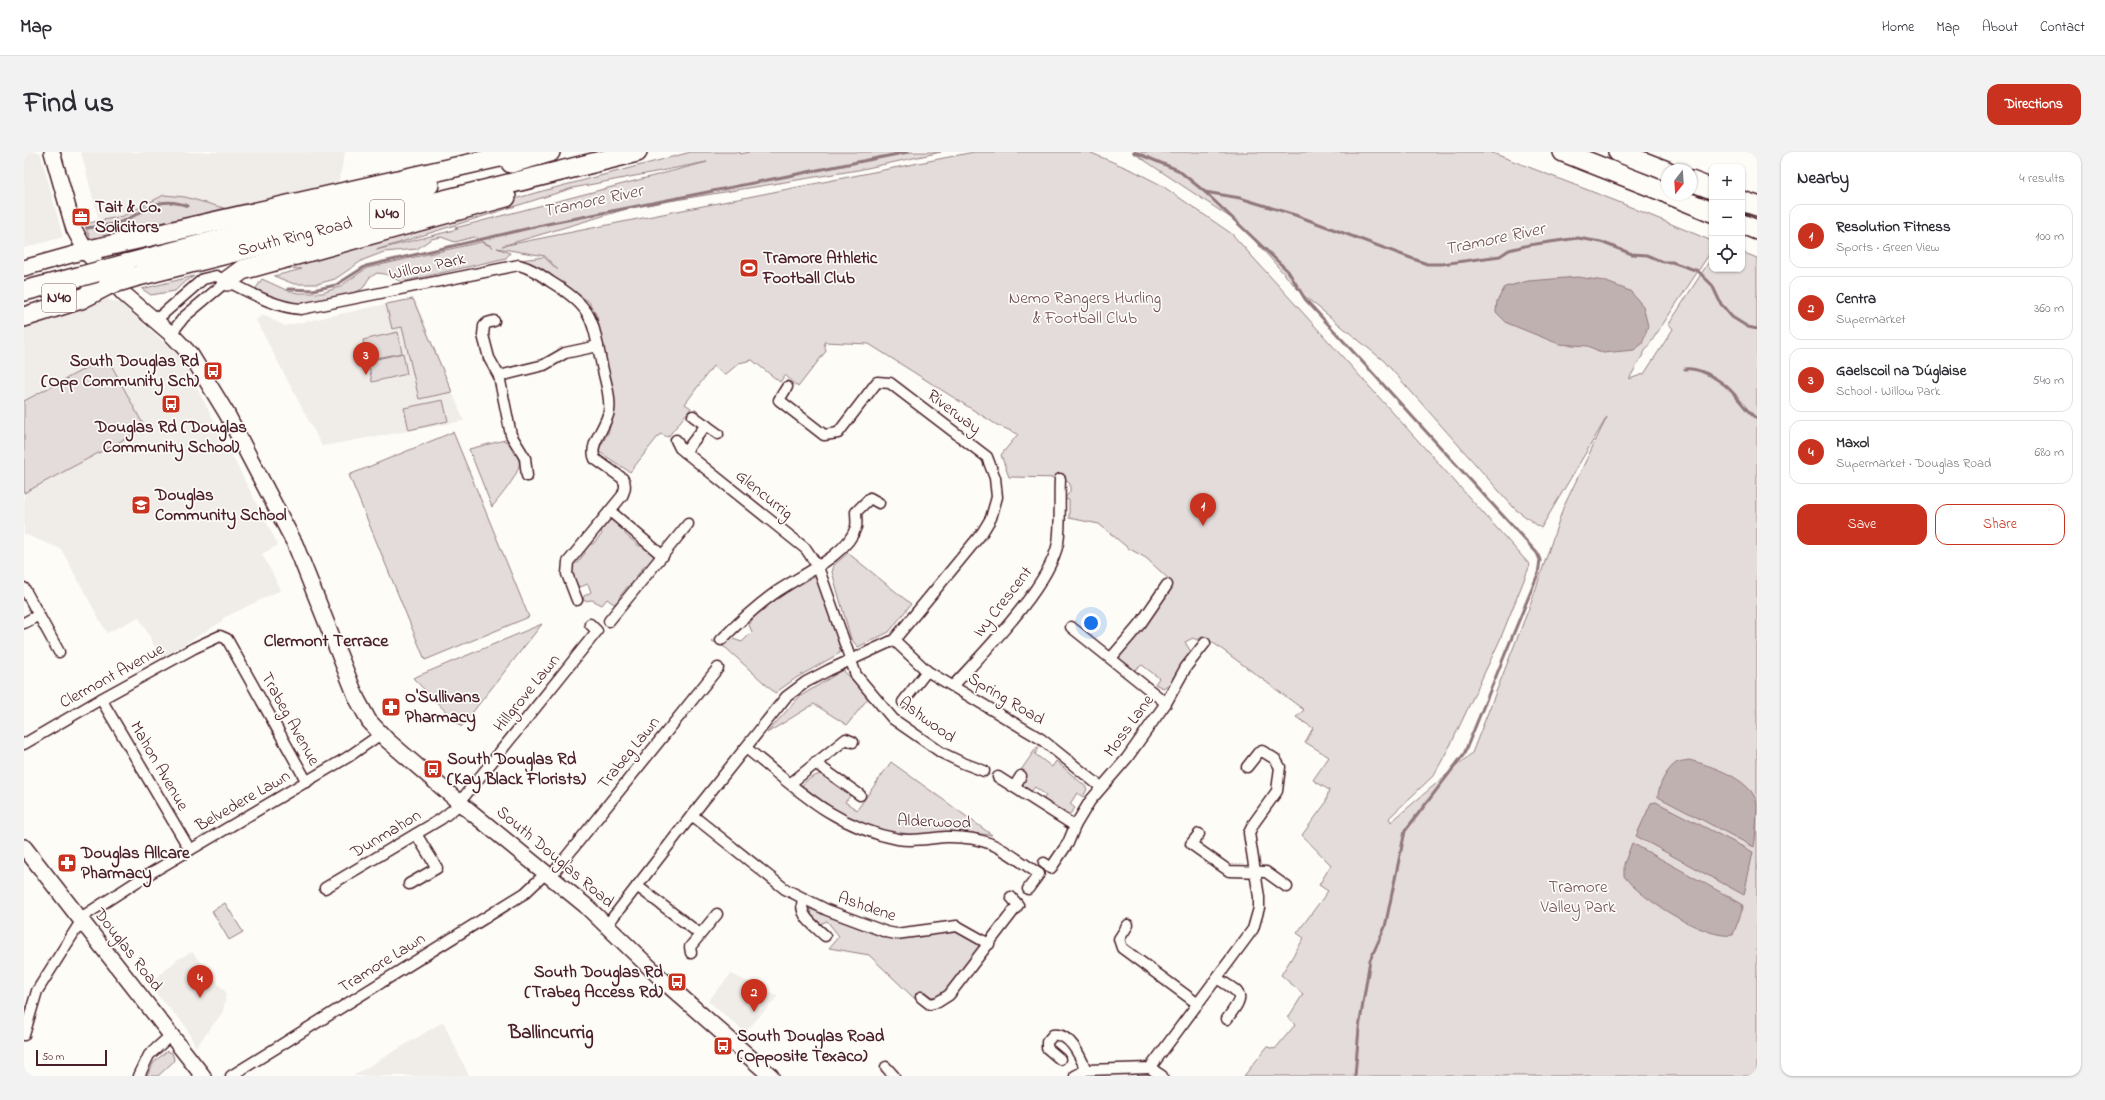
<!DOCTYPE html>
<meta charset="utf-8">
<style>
body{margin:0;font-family:"Indie Flower",sans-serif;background:#f2f2f3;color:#2b2b33}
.controls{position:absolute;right:12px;top:12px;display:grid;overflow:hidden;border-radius:8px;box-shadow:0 1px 3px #0004}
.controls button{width:36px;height:36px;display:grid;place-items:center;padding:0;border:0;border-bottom:1px solid #e1e1e2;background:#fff;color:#2b2b33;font:20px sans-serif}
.compass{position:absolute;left:1637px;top:12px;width:36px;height:36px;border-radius:50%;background:#fff;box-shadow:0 1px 3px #0004;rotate:197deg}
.scale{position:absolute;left:12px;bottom:10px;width:71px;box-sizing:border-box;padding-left:4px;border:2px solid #4a1f2b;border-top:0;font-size:11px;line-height:14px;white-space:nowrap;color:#4a1f2b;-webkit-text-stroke:3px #fdfcf7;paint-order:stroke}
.you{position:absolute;left:1067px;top:471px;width:14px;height:14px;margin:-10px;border:3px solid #fff;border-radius:50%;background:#1a73e8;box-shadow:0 0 0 6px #1a73e833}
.badge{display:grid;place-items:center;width:26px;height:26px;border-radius:50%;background:#c8321e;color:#fff;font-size:13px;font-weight:700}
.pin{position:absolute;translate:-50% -33px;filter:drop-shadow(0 1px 2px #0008)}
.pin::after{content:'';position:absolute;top:21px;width:14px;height:12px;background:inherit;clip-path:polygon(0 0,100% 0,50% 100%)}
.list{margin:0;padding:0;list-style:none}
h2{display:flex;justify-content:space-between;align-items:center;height:52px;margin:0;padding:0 16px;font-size:17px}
h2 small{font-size:13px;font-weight:400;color:#7c7c81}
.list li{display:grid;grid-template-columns:26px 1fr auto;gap:12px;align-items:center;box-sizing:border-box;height:64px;margin:0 8px 8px;padding:0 8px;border:1px solid #e1e1e2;border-radius:12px}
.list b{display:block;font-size:15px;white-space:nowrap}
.list p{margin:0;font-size:13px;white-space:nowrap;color:#7c7c81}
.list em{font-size:13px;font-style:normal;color:#7c7c81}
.actions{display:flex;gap:8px;padding:12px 16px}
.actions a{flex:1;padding:9px 0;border:1px solid #c8321e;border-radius:12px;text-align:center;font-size:14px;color:#c8321e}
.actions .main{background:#c8321e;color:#fff}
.icon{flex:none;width:22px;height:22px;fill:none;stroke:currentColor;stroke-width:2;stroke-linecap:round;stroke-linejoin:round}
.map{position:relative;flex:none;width:1733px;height:924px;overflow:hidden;border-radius:12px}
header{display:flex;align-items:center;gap:24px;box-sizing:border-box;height:56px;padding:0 20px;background:#fff;border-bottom:1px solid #e1e1e2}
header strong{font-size:19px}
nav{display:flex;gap:22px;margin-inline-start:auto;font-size:14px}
.intro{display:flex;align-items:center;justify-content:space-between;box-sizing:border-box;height:96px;padding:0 24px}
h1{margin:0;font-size:28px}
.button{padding:10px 18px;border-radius:12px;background:#c8321e;color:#fff;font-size:14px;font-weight:700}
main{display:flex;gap:24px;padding:0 24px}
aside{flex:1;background:#fff;border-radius:12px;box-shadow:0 1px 3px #0004}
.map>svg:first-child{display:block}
.built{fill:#f0ece8}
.green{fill:#e3dcda;stroke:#967e82;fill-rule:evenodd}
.water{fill:#c0b1b1;stroke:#91777b}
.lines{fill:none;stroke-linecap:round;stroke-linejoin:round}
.stream{stroke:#91777b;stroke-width:3}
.street-casing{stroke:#4a1f2b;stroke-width:13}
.secondary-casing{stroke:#4a1f2b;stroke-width:18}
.highway-casing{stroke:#4a1f2b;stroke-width:22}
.street{stroke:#fdfcf7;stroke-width:10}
.secondary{stroke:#fdfcf7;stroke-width:15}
.highway{stroke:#fdfcf7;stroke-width:19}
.highway-bridge-casing{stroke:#4a1f2b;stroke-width:22;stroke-linecap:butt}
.highway-bridge{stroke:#fdfcf7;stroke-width:19}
.labels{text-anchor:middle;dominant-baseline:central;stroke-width:3.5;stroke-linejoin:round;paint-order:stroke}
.shield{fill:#fdfcf7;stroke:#806168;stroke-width:1}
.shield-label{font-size:16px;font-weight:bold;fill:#4a1f2b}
.poi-label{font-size:17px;font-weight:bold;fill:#4a1f2b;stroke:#fdfcf7;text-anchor:start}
.street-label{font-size:17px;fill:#4a1f2b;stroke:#fdfcf7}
.park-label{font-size:17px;fill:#704e57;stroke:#fdfcf7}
.water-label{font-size:18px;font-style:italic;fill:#73525a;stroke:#fdfcf7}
.neighbourhood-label{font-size:18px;font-weight:bold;fill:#4a1f2b;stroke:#fdfcf7}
.quarter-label{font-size:19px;font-weight:bold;fill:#4a1f2b;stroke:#fdfcf7}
</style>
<header>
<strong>Map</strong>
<nav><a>Home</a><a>Map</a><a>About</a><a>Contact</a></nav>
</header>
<div class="intro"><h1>Find us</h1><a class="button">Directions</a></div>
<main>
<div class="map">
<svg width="1733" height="924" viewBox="0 0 1733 924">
<rect width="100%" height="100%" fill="#fdfcf7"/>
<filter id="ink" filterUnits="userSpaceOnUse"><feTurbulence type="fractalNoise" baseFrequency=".025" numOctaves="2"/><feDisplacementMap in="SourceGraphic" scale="8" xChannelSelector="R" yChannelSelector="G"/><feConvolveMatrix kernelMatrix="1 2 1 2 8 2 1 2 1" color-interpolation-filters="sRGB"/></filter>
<g filter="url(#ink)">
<g class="built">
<polygon points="0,0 16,0 39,85 0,96"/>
<polygon points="57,0 321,0 314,33 207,58 161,45 140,43 99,64 75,69"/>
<polygon points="390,146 440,269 298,294 232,168 239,163 261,174"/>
<polygon points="83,147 98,152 158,207 254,393 238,402 257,438 199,466 197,470 137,506 115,465 83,481 37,397 0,382 0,172"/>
<polygon points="168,800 202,841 199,860 172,895 161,873 124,833 154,807"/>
<polygon points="707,822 754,844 721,880 684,849"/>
<polygon points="419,870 445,924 329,924"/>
</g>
<g class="green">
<path d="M667 0H716V2L725 0H917L834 18 609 55 478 94 950 0H1065L1110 19 1137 33 1208 82 1506 413 1475 490 1428 590 1410 623 1365 666 1367 670 1448 601 1507 451 1539 356 1583 265 1517 376 1491 357 1360 209 1278 142 1216 72 1108 0H1466L1592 49 1688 89V98L1621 199 1605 227 1620 222 1649 177 1645 172 1688 105V117H1718V100L1733 106V924H1220L1243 895 1251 897 1271 873 1264 866 1279 842 1257 823 1280 786 1273 781 1304 739 1295 733 1307 713 1278 683 1301 652 1305 638 1289 628 1305 605 1281 590 1289 576 1272 565 1280 558 1180 484 1173 488 1169 486 1161 490 1167 500 1147 531 1139 536 1131 532 1135 526 1118 513 1111 518 1095 506 1096 500 1115 478 1149 431 1122 406 1104 396 1075 372 1045 366V348L1040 347 1046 340V332L1040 326 985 325 977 303 994 282 973 273 845 192 800 190 802 199 774 235 761 223 756 230 728 208 715 211 701 223 689 214 661 252 667 256 644 285 636 282 606 320 574 299 585 279 590 256 573 164 565 150 546 136 514 115 497 108 520 105 534 118 521 104 473 96 486 101 482 106 378 130 361 122 353 121 345 126 339 136 333 140 279 152C262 153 247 144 231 138L238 127 262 138 274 141H298L315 135 343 116 457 90 469 95 450 85 431 90 417 85 407 87 393 97 360 100 339 108 311 127 293 132H270L250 124 278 117 256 116 511 41ZM683 10 431 76 434 77 352 98 549 36Z"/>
<polygon points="140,43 161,45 207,58 67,88 60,72 99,64"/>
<polygon points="170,124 158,132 151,139 127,143 118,137"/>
<polygon points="389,147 428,240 395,247 378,175 368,177 362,152"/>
<polygon points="374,180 378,201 343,208 339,188"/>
<polygon points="379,201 383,222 348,230 344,209"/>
<polygon points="83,205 121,276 0,341 0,249"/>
<polygon points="419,248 424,269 385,278 380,256"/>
<polygon points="429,280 505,465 401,508 325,323"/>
<path d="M481 288 482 290 485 289C488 296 494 302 495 309 498 320 475 346 468 355L445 297Z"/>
<path d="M586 368 590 369 601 378V382L615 394H621L631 403 624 415 621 413 612 425 613 428 608 433H605L596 444 595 449 590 452 583 447 578 453 568 448 559 449 560 444 567 440 564 432 556 435C547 431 547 420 549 411H553L561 401 560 397 565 392H569L578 382 577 378Z"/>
<polygon points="824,401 887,452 865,480 834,495 827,487 808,420 810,413"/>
<polygon points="790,425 796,430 816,496 816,501 772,526 751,541 702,496 688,489 692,485 700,490 709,487 718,490 728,480 725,473 732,461 785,426"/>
<polygon points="518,472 437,575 389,526"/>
<polygon points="819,518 845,545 823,573 790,552 743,581 775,545"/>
<polygon points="1013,595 1015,596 1011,602 1028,615 1032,609 1061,634 1063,637 1059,645 1053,641 1046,652 1051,656 1046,662 1040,661 1019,648 1022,643 1011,635 1006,641 1000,636 999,631 1003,625 995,621"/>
<path d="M867 610 968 683 933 680 894 685 869 682 813 661 777 635C780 629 790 623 798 622L825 641 826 644 821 650 833 658Z"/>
<polygon points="201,751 219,780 205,788 188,759"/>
<polygon points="786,757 871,787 931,778 955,792 954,799 918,844 908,845 900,839 891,847 845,803 805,796 815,784 803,769 796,772 792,771 784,759"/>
<polygon points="143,899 148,901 150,907 149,910 134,924 123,924 130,910"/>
</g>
<g class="water">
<polygon points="1554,125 1580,129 1606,139 1619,154 1624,174 1618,192 1610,198 1579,201 1564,194 1535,192 1483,171 1472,160 1473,149 1481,135 1504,129"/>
<path d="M1665 608C1685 613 1729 627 1733 652 1733 665 1732 681 1730 695L1634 645C1634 634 1642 618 1652 611 1655 609 1661 609 1665 608Z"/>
<polygon points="1632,650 1729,700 1720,743 1612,684 1627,651"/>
<path d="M1608 691 1718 752 1719 756 1709 783C1682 788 1615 746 1600 724V712Z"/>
</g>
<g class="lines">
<g class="stream">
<polyline points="1110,0 1154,18 1181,40 1216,46 1271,63 1403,112 1418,112 1476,104 1485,98 1505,93 1554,86 1577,90 1608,102 1623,103 1639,110 1648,110 1674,119 1688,133 1697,152 1708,165 1724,175 1733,177"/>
<polyline points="1181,40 1264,119 1281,147 1513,401 1516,408 1514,422 1440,602 1381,679 1361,775 1346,808 1335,876 1331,924"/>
<path d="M63 76C73 75 84 74 94 71 123 61 130 42 164 54"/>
<polyline points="264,137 289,138 312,133 342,114 523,72 884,0"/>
<path d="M1661 217C1677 215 1700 230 1710 242 1718 251 1723 260 1733 267"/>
</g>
<defs>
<g id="street">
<path d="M132 168 179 127 192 124C219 136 247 155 277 157L495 113C507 116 517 123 527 130 570 156 568 167 578 214 581 228 587 245 585 259 582 276 564 292 571 307L598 326C603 332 601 338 598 344L544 410 543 422 553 448"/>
<polyline points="470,169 463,171 460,174 459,183 465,206 475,224 487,283 501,306 503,324"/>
<polyline points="147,182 160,165 203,129"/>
<polyline points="475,224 520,213 541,201 574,194"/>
<polyline points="669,264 694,282"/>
<polyline points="652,288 656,296 782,397 794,415 832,523 869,567 918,601 939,611 960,619"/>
<polyline points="661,300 682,273"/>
<polyline points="586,359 639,404"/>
<polyline points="0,436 35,500"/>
<polyline points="585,469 664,372"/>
<polyline points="0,471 15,463"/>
<polyline points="1047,475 1142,551"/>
<path d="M697 488C713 472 729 457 748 443 772 425 823 405 832 375 833 371 832 364 832 360L846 346 855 351"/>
<polyline points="870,488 903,519 1017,587 1077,635"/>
<polyline points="1087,506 1117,471 1143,433"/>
<path d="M929 534C960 500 1025 435 1034 391 1037 372 1035 347 1036 327"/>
<polyline points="77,547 166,698"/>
<polyline points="879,550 903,519"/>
<polyline points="0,592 77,547 170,496 196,484 203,487 283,630"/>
<path d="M722 596C771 635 809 675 874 687 890 690 905 686 922 685 967 684 979 698 1015 722L1004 737"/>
<polyline points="791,611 836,643"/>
<polyline points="974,625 1051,674"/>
<polyline points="767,631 822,587 829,590"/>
<polyline points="990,635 997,624"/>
<polyline points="668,663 761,737 803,758 862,780 872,782 933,774 965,792"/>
<polyline points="1175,682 1167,692 1205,719 1242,720 1263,735"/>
<polyline points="1020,711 1027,716 1044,691 1051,674 1066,649 1103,606 1142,551 1162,515 1181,491"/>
<polyline points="526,725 694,516"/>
<polyline points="385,732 413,716 392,682"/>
<polyline points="613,734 676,782"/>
<polyline points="301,736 417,667 431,656 573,479 566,472"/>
<path d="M779 747C774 764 790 773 801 784"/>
<polyline points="583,773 668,663 762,545 782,530 805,518 870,488 958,381 967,366 973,345 971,326 963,305 866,231 853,230 814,281 800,283 755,248 763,235"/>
<polyline points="1104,773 1095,787 1098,796 1174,852"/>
<polyline points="667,801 666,795 693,762"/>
<path d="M1194 827C1220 843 1221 842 1203 867"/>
<polyline points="897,845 906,852 914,850 925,843 994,753 987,745"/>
<polyline points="0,883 13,839 61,763 120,725 324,605 357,582"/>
<path d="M1036 907 1023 896V890L1029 883C1046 880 1057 906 1062 918"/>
<polyline points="862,915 870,924"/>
<polyline points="1126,916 1138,924"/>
<polyline points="115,924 125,903 147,883"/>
<polyline points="207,924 501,741 522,721"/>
<polyline points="1051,924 1062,918 1126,916 1229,777 1235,756 1235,745 1225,681 1230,671 1253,639 1256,615 1251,607 1238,599 1234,601 1223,615"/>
</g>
<g id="secondary">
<polyline points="28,0 50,77 63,101 100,142 147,182 167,203 203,262 271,392 333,547 345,569 363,588 436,651 561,753 645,834 747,924"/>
<polyline points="0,116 61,99"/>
<polyline points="0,695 179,924"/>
</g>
<g id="highway">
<polyline points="1539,0 1643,41"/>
<polyline points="1594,0 1643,19"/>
<polyline points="487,11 526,0"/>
<polyline points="1667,29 1688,37"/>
<polyline points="1644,42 1688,60"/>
<polyline points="1718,49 1733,54"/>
<polyline points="1718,72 1733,78"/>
<polyline points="61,99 498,0"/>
<polyline points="102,112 405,33"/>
<polyline points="114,124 613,0"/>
<polyline points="203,129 218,118 482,45"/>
<polyline points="0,139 58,124"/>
<polyline points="0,165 57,147 84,133"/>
</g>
</defs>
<use href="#street" class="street-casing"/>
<use href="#secondary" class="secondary-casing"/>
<use href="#highway" class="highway-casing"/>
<use href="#street" class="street"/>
<use href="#secondary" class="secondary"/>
<use href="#highway" class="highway"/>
<defs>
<g id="highway-bridge">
<polyline points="58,124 102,112"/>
<polyline points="84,133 114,124"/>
</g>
</defs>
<use href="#highway-bridge" class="highway-bridge-casing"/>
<use href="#highway-bridge" class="highway-bridge"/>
</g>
</g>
<defs>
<symbol id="office-square" viewBox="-11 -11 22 22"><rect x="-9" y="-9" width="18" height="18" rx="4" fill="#c8321e" stroke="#fdfcf7"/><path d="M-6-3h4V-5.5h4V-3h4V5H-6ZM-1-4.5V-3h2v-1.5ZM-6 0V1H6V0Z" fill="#fff"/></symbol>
<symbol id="stadium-square" viewBox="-11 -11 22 22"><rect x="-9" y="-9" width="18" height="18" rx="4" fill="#c8321e" stroke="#fdfcf7"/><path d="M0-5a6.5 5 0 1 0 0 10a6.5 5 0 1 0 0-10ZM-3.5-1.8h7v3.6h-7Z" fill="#fff"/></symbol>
<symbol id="bus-square" viewBox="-11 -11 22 22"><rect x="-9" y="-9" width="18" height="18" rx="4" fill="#c8321e" stroke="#fdfcf7"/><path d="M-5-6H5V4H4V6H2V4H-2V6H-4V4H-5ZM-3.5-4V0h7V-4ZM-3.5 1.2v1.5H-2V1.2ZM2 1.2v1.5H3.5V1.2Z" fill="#fff"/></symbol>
<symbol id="school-square" viewBox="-11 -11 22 22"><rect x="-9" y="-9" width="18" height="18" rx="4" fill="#c8321e" stroke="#fdfcf7"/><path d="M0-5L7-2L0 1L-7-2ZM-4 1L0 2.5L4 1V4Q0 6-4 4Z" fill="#fff"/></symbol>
<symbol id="pharmacy-square" viewBox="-11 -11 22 22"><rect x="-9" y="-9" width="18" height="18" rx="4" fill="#c8321e" stroke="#fdfcf7"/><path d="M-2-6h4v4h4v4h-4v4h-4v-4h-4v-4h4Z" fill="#fff"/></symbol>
</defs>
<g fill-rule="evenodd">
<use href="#office-square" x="46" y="54" width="22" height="22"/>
<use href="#stadium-square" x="714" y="105" width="22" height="22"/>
<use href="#bus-square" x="178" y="208" width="22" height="22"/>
<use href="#bus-square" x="136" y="241" width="22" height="22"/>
<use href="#school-square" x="106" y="342" width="22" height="22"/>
<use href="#pharmacy-square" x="356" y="544" width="22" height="22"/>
<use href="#bus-square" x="398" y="606" width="22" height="22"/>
<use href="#pharmacy-square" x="32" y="700" width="22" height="22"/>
<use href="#bus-square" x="642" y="819" width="22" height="22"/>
<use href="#bus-square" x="688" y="883" width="22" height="22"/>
</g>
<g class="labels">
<g class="shield">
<rect x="346" y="48" width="34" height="28" rx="3"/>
<rect x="18" y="132" width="34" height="28" rx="3"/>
</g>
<g class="shield-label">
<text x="363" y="62">N40</text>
<text x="35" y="146">N40</text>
</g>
<g class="poi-label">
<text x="71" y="55">Tait &amp; Co.<tspan x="71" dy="20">Solicitors</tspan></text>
<text x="739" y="106">Tramore Athletic<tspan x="739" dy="20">Football Club</tspan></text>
<text x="175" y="209" text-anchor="end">South Douglas Rd<tspan x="175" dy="20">(Opp Community Sch)</tspan></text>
<text x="147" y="275" text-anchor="middle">Douglas Rd (Douglas<tspan x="147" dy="20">Community School)</tspan></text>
<text x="131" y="343">Douglas<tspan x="131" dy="20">Community School</tspan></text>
<text x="381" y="545">O'Sullivans<tspan x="381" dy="20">Pharmacy</tspan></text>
<text x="423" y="607">South Douglas Rd<tspan x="423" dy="20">(Kay Black Florists)</tspan></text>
<text x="57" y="701">Douglas Allcare<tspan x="57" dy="20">Pharmacy</tspan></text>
<text x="639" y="820" text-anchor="end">South Douglas Rd<tspan x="639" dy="20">(Trabeg Access Rd)</tspan></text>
<text x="713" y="884">South Douglas Road<tspan x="713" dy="20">(Opposite Texaco)</tspan></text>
</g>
<g class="street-label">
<text transform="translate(271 85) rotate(-14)">South Ring Road</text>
<text transform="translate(403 115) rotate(-12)">Willow Park</text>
<text transform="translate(930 260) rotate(37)">Riverway</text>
<text transform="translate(740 343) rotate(39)">Glencurrig</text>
<text transform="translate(979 450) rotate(-52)">Ivy Crescent</text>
<text transform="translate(88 524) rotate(-29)">Clermont Avenue</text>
<text transform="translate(503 541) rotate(-51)">Hillgrove Lawn</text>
<text transform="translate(982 547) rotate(31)">Spring Road</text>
<text transform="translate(266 567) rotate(61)">Trabeg Avenue</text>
<text transform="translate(903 568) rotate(36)">Ashwood</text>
<text transform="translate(1105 574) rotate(-54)">Moss Lane</text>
<text transform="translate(605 601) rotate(-51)">Trabeg Lawn</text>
<text transform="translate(135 614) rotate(60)">Mahon Avenue</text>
<text transform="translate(219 649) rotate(-30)">Belvedere Lawn</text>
<text transform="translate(910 670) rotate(2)">Alderwood</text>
<text transform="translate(362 682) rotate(-31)">Dunmahon</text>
<text transform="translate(531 705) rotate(40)">South Douglas Road</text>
<text transform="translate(843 755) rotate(19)">Ashdene</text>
<text transform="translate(104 798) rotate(52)">Douglas Road</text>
<text transform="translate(358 811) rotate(-32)">Tramore Lawn</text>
</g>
<g class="park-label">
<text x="1061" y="146">Nemo Rangers Hurling<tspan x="1061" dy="20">&amp; Football Club</tspan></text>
<text x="1554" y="735">Tramore<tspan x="1554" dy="20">Valley Park</tspan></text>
</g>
<g class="water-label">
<text transform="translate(569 50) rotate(-12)">Tramore River</text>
<text transform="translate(1471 88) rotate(-12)">Tramore River</text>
</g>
<g class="neighbourhood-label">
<text x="302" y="490">Clermont Terrace</text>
</g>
<g class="quarter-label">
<text x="527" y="881">Ballincurrig</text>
</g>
</g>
</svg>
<div class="controls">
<button>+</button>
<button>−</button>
<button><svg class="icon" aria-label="locate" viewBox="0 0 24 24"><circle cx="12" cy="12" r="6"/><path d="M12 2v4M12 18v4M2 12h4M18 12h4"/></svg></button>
</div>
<svg class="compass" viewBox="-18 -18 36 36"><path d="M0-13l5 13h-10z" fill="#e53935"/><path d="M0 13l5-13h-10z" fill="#7c7c81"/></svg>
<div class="scale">50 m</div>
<div class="you"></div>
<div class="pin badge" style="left:1179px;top:374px">1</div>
<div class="pin badge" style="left:730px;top:860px">2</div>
<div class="pin badge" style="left:342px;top:223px">3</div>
<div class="pin badge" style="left:176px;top:846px">4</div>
</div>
<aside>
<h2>Nearby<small>4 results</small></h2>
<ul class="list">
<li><span class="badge">1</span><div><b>Resolution Fitness</b><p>Sports · Green View</p></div><em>100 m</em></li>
<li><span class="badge">2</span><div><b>Centra</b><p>Supermarket</p></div><em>360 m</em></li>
<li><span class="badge">3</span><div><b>Gaelscoil na Dúglaise</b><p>School · Willow Park</p></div><em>540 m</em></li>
<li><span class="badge">4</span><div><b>Maxol</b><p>Supermarket · Douglas Road</p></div><em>680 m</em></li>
</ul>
<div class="actions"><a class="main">Save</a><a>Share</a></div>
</aside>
</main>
